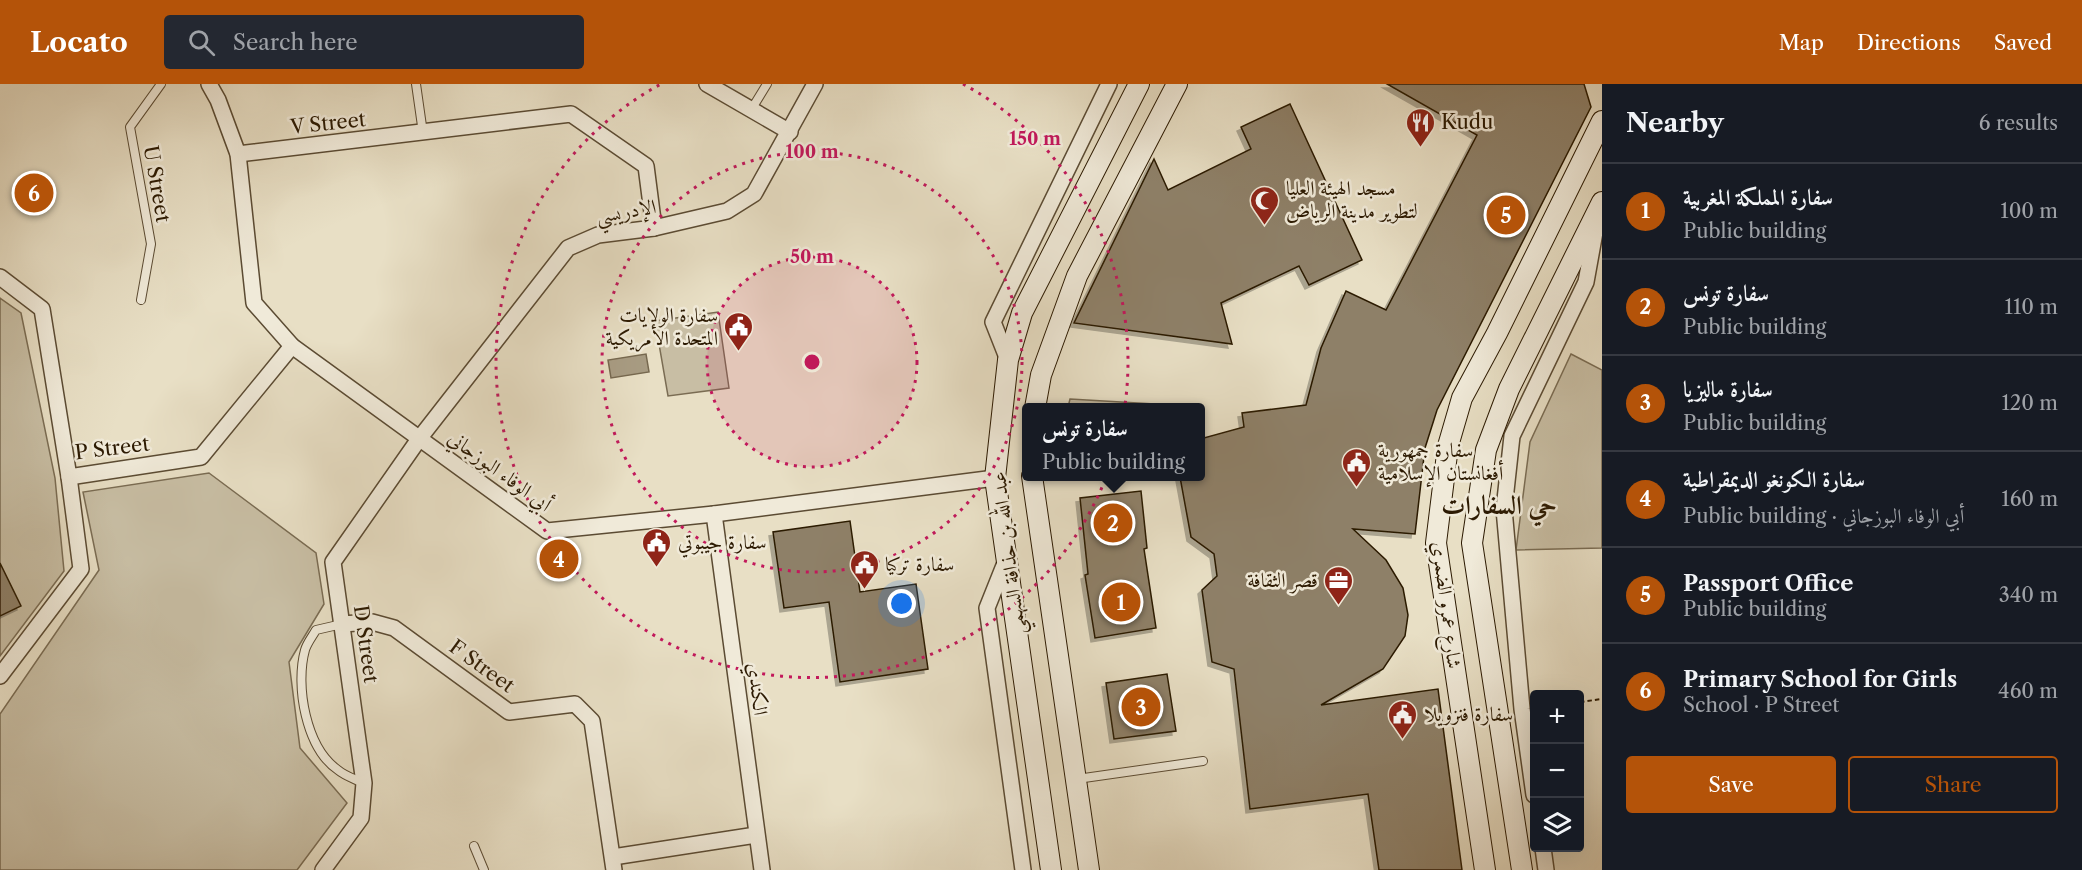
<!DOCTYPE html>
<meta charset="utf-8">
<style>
body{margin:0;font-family:"Libre Caslon Text",Amiri,serif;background:#242831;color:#f1f3f6}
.controls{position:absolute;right:18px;bottom:18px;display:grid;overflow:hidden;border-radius:6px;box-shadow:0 6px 24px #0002}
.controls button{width:54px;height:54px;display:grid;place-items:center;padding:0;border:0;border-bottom:2px solid #363941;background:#171b24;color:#f1f3f6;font:30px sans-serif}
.you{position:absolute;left:902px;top:520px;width:21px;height:21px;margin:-15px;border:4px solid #fff;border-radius:50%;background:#1a73e8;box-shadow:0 0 0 9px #1a73e833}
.badge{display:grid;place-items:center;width:39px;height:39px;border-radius:50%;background:#b45309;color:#fff;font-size:20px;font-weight:700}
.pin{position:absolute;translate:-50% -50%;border:3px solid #fff;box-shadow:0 2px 6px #0006}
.popup{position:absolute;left:1022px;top:319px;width:183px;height:78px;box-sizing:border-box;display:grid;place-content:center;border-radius:6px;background:#171b24;filter:drop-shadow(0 2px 4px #0005);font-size:20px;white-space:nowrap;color:#9ea1a6}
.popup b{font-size:22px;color:#f1f3f6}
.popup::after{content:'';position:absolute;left:50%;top:100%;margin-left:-12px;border:12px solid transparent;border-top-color:#171b24}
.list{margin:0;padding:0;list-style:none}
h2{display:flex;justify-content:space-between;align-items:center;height:78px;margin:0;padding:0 24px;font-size:26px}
h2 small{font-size:20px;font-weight:400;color:#9ea1a6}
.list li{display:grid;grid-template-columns:39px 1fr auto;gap:18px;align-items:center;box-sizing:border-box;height:96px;padding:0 24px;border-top:2px solid #363941}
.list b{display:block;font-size:22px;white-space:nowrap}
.list p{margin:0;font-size:20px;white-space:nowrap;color:#9ea1a6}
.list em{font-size:20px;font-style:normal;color:#9ea1a6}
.actions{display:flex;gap:12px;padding:18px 24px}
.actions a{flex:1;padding:14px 0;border:2px solid #b45309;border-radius:6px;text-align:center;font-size:21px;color:#b45309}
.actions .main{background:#b45309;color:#fff}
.icon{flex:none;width:33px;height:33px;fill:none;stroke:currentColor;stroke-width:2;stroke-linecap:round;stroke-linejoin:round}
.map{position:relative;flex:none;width:1602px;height:786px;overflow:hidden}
header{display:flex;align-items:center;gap:36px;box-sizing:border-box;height:84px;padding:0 30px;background:#b45309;color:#fff}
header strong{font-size:28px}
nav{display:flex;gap:33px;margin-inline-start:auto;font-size:21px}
.search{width:420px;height:54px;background:#242831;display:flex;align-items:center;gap:15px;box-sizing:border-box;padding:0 21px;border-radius:6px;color:#9ea1a6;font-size:22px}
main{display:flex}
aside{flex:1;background:#171b24}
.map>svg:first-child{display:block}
.green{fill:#c8bea4;stroke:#7a6c53;stroke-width:1.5}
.water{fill:#a89c83;stroke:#76684f;stroke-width:1.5}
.building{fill:#8e8067;stroke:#2c1a02;stroke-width:1.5;filter:url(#shadow)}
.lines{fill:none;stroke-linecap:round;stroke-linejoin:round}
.lane-casing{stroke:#5b4b33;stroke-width:10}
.street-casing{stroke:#5b4b33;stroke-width:18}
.secondary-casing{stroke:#2c1a02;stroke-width:22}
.path{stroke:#2c1a02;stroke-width:2;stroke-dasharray:4.5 3;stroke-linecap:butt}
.lane{stroke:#f0ead9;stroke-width:8}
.street{stroke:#f0ead9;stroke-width:15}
.secondary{stroke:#f0ead9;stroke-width:20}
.ring{fill:none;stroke:#c2185b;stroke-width:3;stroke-dasharray:3 6}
.labels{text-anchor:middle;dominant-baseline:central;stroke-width:5;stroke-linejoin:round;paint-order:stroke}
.poi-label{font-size:20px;fill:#2c1a02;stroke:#f0ead9;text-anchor:start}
.street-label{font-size:20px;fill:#2c1a02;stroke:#f0ead9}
.district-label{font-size:26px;font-weight:bold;fill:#2c1a02;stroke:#f0ead9}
.centre{fill:#c2185b;stroke:#f0ead9;stroke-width:3}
.ring-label{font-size:18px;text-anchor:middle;font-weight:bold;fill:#c2185b;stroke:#f0ead9;stroke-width:5;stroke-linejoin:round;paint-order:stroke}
</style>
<header>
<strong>Locato</strong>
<div class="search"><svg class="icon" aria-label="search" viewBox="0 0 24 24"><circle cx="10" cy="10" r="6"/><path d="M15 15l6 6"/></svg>Search here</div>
<nav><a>Map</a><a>Directions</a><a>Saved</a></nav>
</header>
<main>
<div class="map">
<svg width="1602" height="786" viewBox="0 0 1602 786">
<defs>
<filter id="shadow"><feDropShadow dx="-4" dy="4" stdDeviation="0" flood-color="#0004"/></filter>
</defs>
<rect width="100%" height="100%" fill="#e8dfc5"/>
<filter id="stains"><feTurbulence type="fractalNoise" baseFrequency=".00333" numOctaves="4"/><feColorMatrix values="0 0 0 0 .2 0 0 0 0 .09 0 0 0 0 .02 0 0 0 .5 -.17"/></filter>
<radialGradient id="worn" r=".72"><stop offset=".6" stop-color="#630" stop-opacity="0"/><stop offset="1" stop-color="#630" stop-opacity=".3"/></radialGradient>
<g class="green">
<polygon points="0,214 21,229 55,394 64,487 0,572"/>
<polygon points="718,228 729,304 668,312 655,237"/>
<polygon points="1571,270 1602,286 1602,464 1516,466 1530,358"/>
<polygon points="1070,315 1171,321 1171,323 1068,323"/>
<polygon points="209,389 316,469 324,520 289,578 300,664 347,719 297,786 0,786 0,630 99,486 83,408"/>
</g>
<polygon class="water" points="646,270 649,288 611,294 608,276"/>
<g class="building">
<polygon points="1387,0 1584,0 1591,23 1437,326 1425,364 1415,450 1353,445 1386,476 1403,504 1408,531 1405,552 1383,585 1321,621 1438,605 1462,786 1379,786 1368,710 1250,725 1234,585 1212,578 1202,506 1217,492 1214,470 1191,453 1180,393 1200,393 1200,355 1244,343 1242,329 1306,321 1321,264 1346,207 1386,226 1477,51"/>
<polygon points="1290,20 1362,176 1309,201 1299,182 1221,219 1232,260 1074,239 1154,75 1168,106 1251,65 1241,43"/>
<polygon points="1141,407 1147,464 1144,465 1156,544 1095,554 1085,491 1088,490 1080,414"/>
<polygon points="850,437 860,508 916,500 928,585 840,598 829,518 784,524 773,448"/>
<polygon points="0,479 21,522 0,532"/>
<polygon points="1167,590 1176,647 1114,655 1106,599"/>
</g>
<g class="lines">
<defs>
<g id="lane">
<polyline points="416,0 423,49"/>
<polyline points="751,26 767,0"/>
<polyline points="141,216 151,160 130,43 161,0"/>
<path d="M342 540 316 546C312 553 307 559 305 566 295 602 306 664 338 686 345 692 355 695 363 699"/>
<polyline points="1077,695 1203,677"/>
<polyline points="474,762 484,786"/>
</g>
<g id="street">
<polyline points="209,0 218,16 238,70 254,219 292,262 547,447 714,430 995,394"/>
<polyline points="707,0 790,48"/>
<polyline points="238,70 571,30 646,82 654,144"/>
<polyline points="0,193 42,225 69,393 201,373 292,262"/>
<polyline points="1008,276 993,238 1109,0"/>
<polyline points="714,430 762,786"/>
<polyline points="1007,474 987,524 1023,786"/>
<polyline points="342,540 372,538 394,544 509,628 575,620 592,637 614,786"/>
<polyline points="0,592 81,485 69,393"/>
<polyline points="1534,711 1522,625 1504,425 1512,352 1586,198 1597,137"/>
<polyline points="1543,764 1546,786"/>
<polyline points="613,773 756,751"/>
<polyline points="323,786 361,734 364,699 333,478 419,355 568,164 598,151 654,144 727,127 754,110 815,0"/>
</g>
<g id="secondary">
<polyline points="1035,324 1041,291 1077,192 1177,0"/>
<polyline points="1032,392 1089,786"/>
<polyline points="1051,786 995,394 1008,276 1022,229 1139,0"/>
<polyline points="1485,786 1436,459 1448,362 1462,314 1497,249 1602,37"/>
<polyline points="1522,786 1472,459 1486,366 1509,305 1602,118"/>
</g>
</defs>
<use href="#lane" class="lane-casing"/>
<use href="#street" class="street-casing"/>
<use href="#secondary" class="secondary-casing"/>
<polyline class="path" points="1580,618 1602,615"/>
<use href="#lane" class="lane"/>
<use href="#street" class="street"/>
<use href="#secondary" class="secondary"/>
</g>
<circle cx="812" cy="278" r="105" fill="#c2185b" fill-opacity=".12"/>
<g class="ring">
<circle cx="812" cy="278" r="105"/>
<circle cx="812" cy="278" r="210"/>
<path d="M963 0A316 316 0 1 1 661 0"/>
</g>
<defs>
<symbol id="restaurant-pin" viewBox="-11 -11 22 30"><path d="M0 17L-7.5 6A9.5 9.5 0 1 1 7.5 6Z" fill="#8f2418" stroke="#f0ead9"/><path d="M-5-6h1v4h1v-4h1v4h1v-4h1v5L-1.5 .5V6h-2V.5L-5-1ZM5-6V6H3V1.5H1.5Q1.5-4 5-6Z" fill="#fff"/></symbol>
<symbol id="mosque-pin" viewBox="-11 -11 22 30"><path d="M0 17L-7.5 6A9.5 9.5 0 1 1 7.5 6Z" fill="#8f2418" stroke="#f0ead9"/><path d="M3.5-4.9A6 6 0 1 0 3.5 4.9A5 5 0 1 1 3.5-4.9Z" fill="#fff"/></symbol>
<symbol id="civic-pin" viewBox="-11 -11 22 30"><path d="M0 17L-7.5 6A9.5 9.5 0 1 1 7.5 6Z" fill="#8f2418" stroke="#f0ead9"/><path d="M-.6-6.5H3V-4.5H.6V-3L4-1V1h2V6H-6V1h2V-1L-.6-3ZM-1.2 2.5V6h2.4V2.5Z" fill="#fff"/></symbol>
<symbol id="office-pin" viewBox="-11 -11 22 30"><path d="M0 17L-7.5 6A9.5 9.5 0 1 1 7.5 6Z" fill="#8f2418" stroke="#f0ead9"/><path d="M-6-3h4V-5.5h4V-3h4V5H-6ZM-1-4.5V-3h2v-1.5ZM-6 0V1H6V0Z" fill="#fff"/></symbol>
</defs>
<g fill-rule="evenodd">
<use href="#restaurant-pin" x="1404" y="22" width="33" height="45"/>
<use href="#mosque-pin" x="1248" y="100" width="33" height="45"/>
<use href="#civic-pin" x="722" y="226" width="33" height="45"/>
<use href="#civic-pin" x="1340" y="362" width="33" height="45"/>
<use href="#civic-pin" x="640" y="442" width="33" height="45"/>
<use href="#civic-pin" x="848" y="464" width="33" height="45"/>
<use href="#office-pin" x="1322" y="480" width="33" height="45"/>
<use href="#civic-pin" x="1386" y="614" width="33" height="45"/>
</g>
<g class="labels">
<g class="poi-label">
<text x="1441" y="38">Kudu</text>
<text x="1286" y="104">مسجد الهيئة العليا<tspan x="1286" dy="23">لتطوير مدينة الرياض</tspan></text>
<text x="718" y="231" text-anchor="end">سفارة الولايات<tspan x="718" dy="23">المتحدة الأمريكية</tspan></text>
<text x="1378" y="366">سفارة جمهورية<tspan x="1378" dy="23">أفغانستان الإسلامية</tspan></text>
<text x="678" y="458">سفارة جيبوتي</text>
<text x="885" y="480">سفارة تركيا</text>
<text x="1318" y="496" text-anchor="end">قصر الثقافة</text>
<text x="1424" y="630">سفارة فنزويلا</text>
</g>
<g class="street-label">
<text transform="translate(328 39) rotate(-6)">V Street</text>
<text transform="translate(157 100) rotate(80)">U Street</text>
<text transform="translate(626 127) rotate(-10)">الإدريسي</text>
<text transform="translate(112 364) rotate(-7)">P Street</text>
<text transform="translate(500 387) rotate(36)">أبي الوفاء البوزجاني</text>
<text transform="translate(1008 469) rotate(-97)">عبد الله بن حذافة السهمي</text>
<text transform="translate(1447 521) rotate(83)">شارع عمرو الضمري</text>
<text transform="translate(366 560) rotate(82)">D Street</text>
<text transform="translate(482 582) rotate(36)">F Street</text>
<text transform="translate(758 605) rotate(83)">الكندي</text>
</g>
<g class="district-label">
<text x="1499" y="421">حي السفارات</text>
</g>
</g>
<circle cx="812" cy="278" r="9" class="centre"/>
<g class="ring-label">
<text x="1035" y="61">150 m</text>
<text x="812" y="74">100 m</text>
<text x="812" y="179">50 m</text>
</g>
<rect width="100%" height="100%" filter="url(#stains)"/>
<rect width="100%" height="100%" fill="url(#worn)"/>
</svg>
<div class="controls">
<button>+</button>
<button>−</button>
<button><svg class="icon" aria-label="layers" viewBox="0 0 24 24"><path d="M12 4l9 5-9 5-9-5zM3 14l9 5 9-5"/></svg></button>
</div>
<div class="you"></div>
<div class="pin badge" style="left:1121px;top:518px">1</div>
<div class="pin badge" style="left:1113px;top:439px">2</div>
<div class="popup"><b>سفارة تونس</b>Public building</div>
<div class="pin badge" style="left:1141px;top:623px">3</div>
<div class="pin badge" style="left:559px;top:475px">4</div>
<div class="pin badge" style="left:1506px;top:131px">5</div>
<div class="pin badge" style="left:34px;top:109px">6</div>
</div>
<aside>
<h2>Nearby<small>6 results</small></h2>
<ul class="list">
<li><span class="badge">1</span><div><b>سفارة المملكة المغربية</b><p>Public building</p></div><em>100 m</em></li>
<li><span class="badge">2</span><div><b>سفارة تونس</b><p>Public building</p></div><em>110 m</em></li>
<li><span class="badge">3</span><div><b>سفارة ماليزيا</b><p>Public building</p></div><em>120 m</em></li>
<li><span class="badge">4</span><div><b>سفارة الكونغو الديمقراطية</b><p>Public building · أبي الوفاء البوزجاني</p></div><em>160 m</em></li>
<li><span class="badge">5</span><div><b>Passport Office</b><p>Public building</p></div><em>340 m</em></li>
<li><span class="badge">6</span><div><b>Primary School for Girls</b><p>School · P Street</p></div><em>460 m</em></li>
</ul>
<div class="actions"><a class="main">Save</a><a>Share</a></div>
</aside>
</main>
